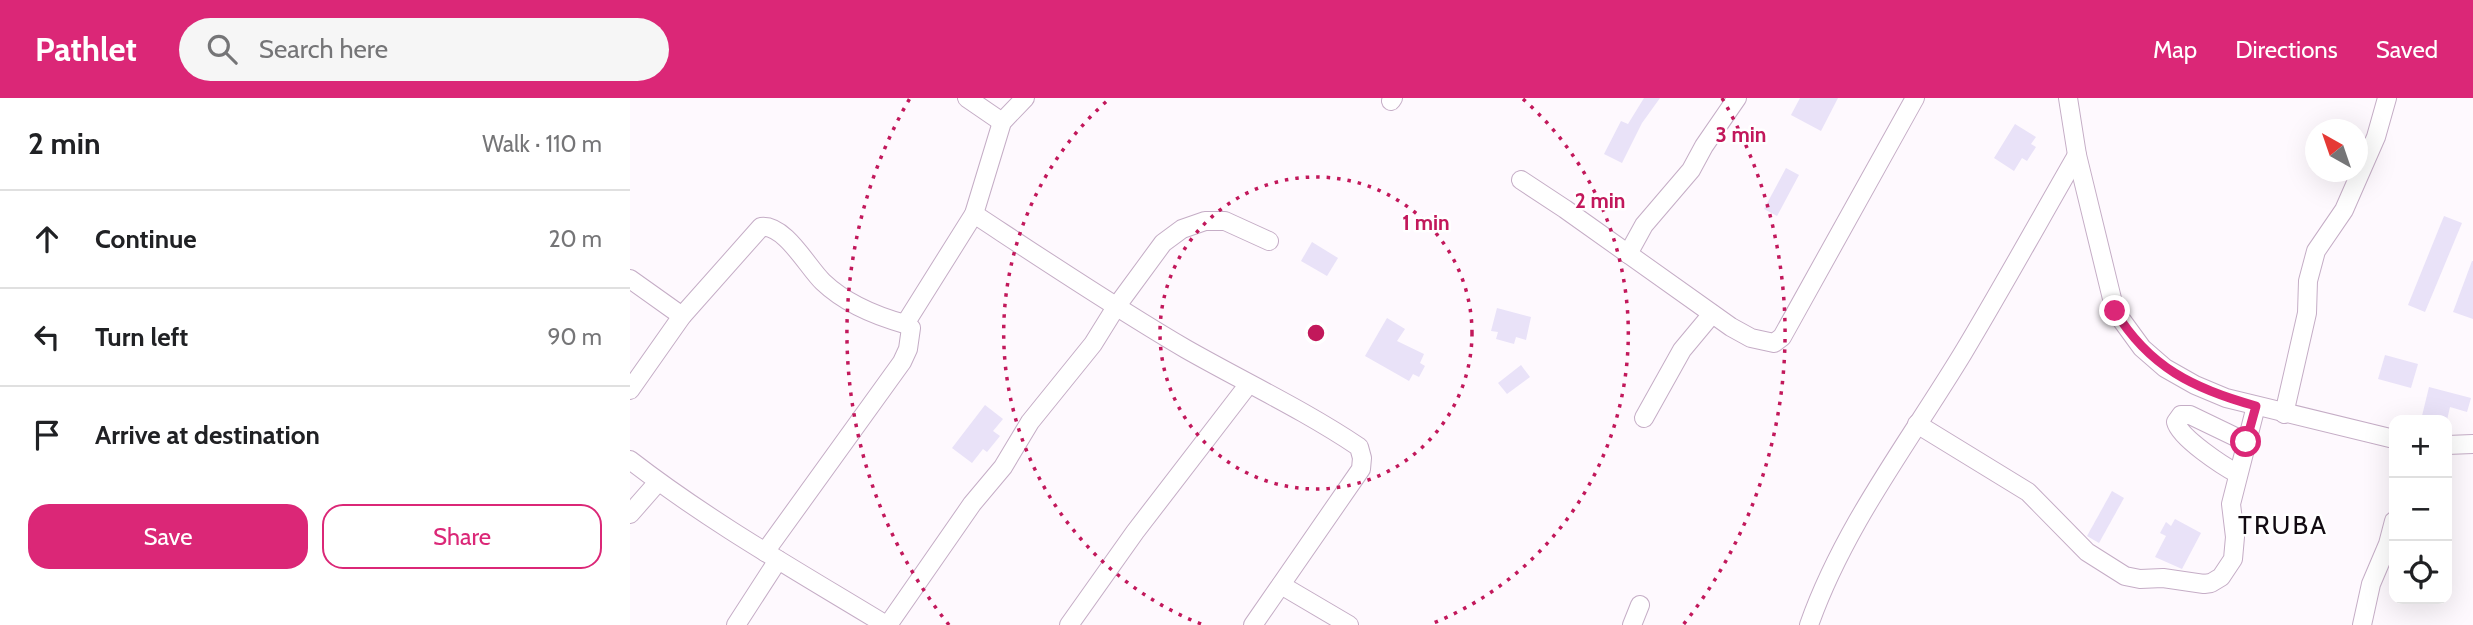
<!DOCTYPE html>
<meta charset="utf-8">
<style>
body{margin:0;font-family:Cabin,sans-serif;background:#f6f6f6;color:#202124}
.controls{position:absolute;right:21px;bottom:21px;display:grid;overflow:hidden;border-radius:14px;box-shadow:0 7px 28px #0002}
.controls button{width:63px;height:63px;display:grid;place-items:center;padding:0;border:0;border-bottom:2px solid #e0e0e0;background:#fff;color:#202124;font:35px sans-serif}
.compass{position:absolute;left:1675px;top:21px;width:63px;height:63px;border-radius:50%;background:#fff;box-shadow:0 7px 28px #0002;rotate:320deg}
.stop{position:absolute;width:21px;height:21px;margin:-16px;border:5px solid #db2777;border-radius:50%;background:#fff}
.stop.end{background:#db2777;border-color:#fff;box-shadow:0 2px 7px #0008}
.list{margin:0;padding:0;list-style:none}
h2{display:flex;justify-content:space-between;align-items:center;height:91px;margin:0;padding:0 28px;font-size:30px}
h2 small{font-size:23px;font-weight:400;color:#757577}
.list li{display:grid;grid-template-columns:46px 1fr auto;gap:21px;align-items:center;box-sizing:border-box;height:98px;padding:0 28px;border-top:2px solid #e0e0e0}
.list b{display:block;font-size:26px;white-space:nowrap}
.list em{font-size:23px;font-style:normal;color:#757577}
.actions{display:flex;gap:14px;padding:21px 28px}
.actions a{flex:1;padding:16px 0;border:2px solid #db2777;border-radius:21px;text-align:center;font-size:24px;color:#db2777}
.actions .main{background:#db2777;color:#fff}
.icon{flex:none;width:38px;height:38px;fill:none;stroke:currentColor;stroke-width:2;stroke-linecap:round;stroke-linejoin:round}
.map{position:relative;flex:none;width:1843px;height:527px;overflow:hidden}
header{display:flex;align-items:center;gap:42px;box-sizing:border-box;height:98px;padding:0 35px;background:#db2777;color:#fff}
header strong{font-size:33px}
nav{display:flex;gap:38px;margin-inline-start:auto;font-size:24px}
.search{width:490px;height:63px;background:#f6f6f6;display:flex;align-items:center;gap:18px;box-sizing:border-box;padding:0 24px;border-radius:38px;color:#757577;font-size:26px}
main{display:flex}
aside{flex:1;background:#fff}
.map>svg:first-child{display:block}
.building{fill:#e9e2f8}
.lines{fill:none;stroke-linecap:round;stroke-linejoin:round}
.minor-casing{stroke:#c5adc6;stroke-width:20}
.minor{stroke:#fff;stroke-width:18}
.route{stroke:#db2777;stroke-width:9}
.ring{fill:none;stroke:#c2185b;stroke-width:3.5;stroke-dasharray:3.5 7}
.labels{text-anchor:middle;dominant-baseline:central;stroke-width:5;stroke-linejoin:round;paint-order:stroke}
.quarter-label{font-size:26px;letter-spacing:2px;fill:#120a12;stroke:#fff}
.centre{fill:#c2185b;stroke:#fff;stroke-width:3.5}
.ring-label{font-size:21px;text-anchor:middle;font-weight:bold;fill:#c2185b;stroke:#fff;stroke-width:5;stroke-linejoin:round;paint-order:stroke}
</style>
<header>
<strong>Pathlet</strong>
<div class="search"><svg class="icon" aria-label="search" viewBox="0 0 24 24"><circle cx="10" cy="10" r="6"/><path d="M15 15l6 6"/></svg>Search here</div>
<nav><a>Map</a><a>Directions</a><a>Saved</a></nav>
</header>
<main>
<aside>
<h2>2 min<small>Walk · 110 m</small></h2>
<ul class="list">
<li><svg class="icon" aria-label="ahead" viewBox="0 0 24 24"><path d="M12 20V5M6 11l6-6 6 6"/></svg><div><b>Continue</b></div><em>20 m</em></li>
<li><svg class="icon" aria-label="left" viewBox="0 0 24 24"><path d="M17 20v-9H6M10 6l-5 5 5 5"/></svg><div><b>Turn left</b></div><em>90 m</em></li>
<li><svg class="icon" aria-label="arrive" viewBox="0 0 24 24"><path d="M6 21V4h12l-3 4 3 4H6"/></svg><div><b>Arrive at destination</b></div></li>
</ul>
<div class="actions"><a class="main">Save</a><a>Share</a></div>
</aside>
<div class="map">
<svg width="1843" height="527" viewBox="0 0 1843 527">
<rect width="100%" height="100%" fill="#fef9fe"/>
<g class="building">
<polygon points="1014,0 1030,0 1012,25 992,65 974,56 991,23 998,26"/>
<polygon points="1170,0 1208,0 1191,33 1161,17"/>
<polygon points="1385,26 1406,39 1401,46 1406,49 1397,63 1392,60 1384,73 1364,60"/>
<polygon points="1156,70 1169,77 1147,118 1134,111"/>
<polygon points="1814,118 1832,125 1795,214 1778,207"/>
<polygon points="682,144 708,160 697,178 671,163"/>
<polygon points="1842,163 1843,163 1843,221 1823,214"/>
<polygon points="867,210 901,219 896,242 886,239 884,246 866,241 868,234 861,233"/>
<polygon points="757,220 775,231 767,243 794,256 790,265 795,268 789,279 783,276 779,283 735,258"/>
<polygon points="1755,257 1788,266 1781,290 1748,281"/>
<polygon points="891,267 900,279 877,296 868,285"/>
<polygon points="1799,289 1841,300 1837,314 1820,309 1817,322 1791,322"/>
<polygon points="355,307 373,321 363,333 370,338 357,354 353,351 342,365 322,350"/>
<polygon points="1482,393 1494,400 1469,445 1457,438"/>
<polygon points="1545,421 1571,435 1552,471 1525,459 1536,438 1530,435 1536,424 1541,428"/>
</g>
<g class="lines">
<defs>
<g id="minor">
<polyline points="337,0 372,24"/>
<polyline points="1438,0 1447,57 1485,213 1512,250 1535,270 1565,287 1596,300 1764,341"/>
<polyline points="761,3 763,0"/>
<polyline points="891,82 935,111 1101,229 1121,240 1144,245 1152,239 1285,0"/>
<path d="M344 116C414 162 484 209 556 251 614 284 674 312 729 349L732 360 731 371 623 527"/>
<polyline points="998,156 1014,127 1061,72 1074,48 1107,0"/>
<polyline points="0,181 52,218"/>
<path d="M0 292 52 218 131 129C155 126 178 170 193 184 215 205 246 218 275 226"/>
<polyline points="1654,316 1677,215 1678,183 1686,153 1714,112 1746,39 1757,0"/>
<polyline points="1014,320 1052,252 1082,216"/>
<polyline points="1287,326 1398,394 1457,454 1495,478 1510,481 1533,480 1574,486 1581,485 1591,479 1603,461 1605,439 1601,406 1626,308"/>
<polyline points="1817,347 1843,346"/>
<path d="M0 362C80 424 169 474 256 527"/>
<path d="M1608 376C1593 368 1550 340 1546 324L1551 317H1560L1616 344"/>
<polyline points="0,416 28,384"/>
<polyline points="135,454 272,264 278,251 281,230 275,226 344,116 372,24 395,0"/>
<polyline points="651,487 719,527"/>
<polyline points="106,527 148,462"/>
<polyline points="258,527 342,406 373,369 400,324 463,246 486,209 533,145 552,131 575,123 595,123 639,143"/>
<polyline points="439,527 505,434 618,287"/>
<polyline points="1002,527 1010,507"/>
<path d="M1179 527C1214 428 1279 344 1333 255 1372 190 1409 123 1447 57"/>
<polyline points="1732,527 1741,486 1758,446 1764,423"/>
</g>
</defs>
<use href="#minor" class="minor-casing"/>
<use href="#minor" class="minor"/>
</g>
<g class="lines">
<path class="route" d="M1485 213C1519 269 1564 291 1626 308L1616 344"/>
</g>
<g class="ring">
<circle cx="686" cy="235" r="156"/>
<path d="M571 526A313 313 0 0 1 479 1M893 1A313 313 0 0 1 801 526"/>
<path d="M319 527A469 469 0 0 1 280 0M1092 0A469 469 0 0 1 1053 527"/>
</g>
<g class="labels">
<g class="quarter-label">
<text x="1653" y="427">TRUBA</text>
</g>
</g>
<circle cx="686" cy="235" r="10" class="centre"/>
<g class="ring-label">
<text x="1111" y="44">3 min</text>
<text x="970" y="110">2 min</text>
<text x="796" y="132">1 min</text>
</g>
</svg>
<div class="controls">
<button>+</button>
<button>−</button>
<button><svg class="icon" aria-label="locate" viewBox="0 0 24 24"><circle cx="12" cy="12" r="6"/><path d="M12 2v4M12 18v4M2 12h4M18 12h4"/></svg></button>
</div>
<svg class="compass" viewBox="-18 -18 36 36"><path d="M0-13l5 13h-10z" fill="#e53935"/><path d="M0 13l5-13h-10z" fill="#757577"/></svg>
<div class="stop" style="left:1616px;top:344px"></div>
<div class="stop end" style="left:1485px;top:213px"></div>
</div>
</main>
